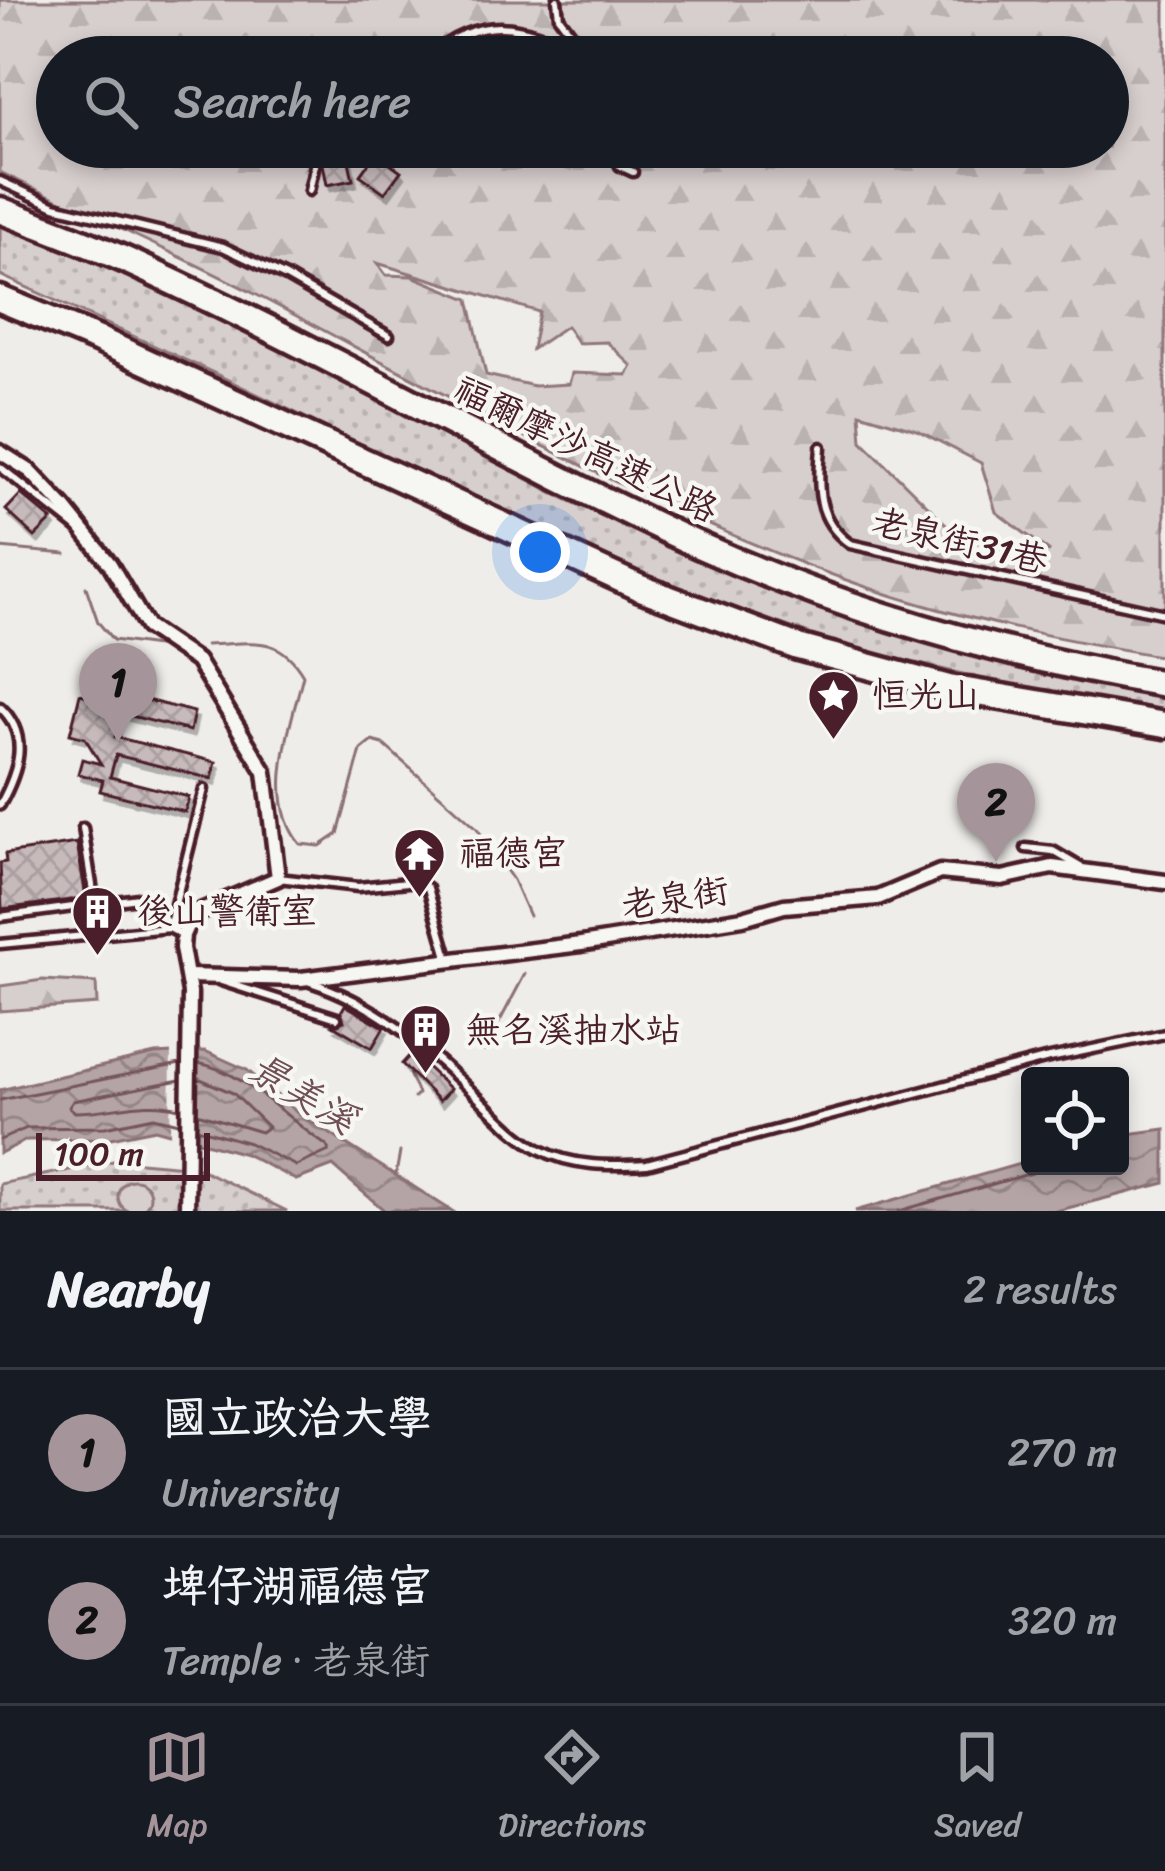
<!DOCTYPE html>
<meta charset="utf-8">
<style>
body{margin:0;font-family:Sriracha,"LXGW WenKai TC",sans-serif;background:#242831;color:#f1f3f6}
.controls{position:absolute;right:36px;bottom:36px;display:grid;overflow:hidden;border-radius:12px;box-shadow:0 6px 18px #0003}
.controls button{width:108px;height:108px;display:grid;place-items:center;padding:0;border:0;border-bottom:3px solid #363941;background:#171b24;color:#f1f3f6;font:60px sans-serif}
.scale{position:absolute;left:36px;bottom:30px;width:174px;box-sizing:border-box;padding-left:12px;border:6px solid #4a1f2b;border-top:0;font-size:33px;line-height:42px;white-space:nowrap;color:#4a1f2b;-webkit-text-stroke:9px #f6f6f2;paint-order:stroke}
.you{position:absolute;left:540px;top:552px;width:42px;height:42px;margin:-30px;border:9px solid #fff;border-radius:50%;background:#1a73e8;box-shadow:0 0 0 18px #1a73e833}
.badge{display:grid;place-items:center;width:78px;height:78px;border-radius:50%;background:#a6949b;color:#111;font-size:39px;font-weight:700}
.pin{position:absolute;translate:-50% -99px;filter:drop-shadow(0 3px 6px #0008)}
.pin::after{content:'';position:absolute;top:63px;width:42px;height:36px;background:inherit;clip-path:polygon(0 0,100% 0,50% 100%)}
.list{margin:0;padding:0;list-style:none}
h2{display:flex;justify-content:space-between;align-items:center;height:156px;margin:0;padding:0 48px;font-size:51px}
h2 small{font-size:39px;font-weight:400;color:#9ea1a6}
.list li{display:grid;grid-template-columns:78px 1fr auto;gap:36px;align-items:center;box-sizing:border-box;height:168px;padding:0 48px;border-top:3px solid #363941}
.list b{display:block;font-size:45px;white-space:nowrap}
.list p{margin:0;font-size:39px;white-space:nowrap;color:#9ea1a6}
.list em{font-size:39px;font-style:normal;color:#9ea1a6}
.icon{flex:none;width:66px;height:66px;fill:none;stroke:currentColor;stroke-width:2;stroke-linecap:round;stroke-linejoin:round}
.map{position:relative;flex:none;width:1165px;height:1211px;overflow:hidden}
.search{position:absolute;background:#171b24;box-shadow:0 6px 18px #0003;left:36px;right:36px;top:36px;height:132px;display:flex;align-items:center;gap:30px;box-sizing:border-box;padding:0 42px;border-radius:66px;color:#9ea1a6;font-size:45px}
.sheet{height:492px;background:#171b24}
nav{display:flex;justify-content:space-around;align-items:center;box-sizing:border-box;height:168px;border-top:3px solid #363941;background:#171b24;font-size:33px;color:#9ea1a6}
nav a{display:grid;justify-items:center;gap:6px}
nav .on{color:#a6949b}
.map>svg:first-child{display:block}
.grass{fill:url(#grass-dots);stroke:#90777c;stroke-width:3}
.forest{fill:url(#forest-firs);stroke:#90777c;stroke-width:3;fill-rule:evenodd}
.pitch{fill:#d7cfce;stroke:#90777c;stroke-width:3}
.water{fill:url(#water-waves);stroke:#8a6f74;stroke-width:3}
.pier{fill:#efedea}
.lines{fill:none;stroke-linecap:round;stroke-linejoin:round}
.shore{stroke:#74545c;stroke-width:3}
.stream{stroke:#8a6f74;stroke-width:3}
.building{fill:url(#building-cross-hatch);stroke:#4a1f2b;stroke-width:3;filter:url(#shadow)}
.service-casing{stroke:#4a1f2b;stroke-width:15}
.minor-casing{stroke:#4a1f2b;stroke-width:21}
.motorway-casing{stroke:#4a1f2b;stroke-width:33}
.service{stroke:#f6f6f2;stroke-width:6}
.minor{stroke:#f6f6f2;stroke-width:12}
.motorway{stroke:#f6f6f2;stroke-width:24}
.labels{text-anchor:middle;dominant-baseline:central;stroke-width:9;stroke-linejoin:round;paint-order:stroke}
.street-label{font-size:36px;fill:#4a1f2b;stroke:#f6f6f2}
.poi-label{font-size:36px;fill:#4a1f2b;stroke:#f6f6f2;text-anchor:start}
.water-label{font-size:39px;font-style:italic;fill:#6f4e56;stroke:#f6f6f2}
</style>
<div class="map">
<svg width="1165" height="1211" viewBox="0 0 1165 1211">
<defs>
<pattern id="grass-dots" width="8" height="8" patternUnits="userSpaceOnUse" patternTransform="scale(3)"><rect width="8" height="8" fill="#d7cfce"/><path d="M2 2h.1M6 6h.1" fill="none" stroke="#bab1b1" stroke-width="1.8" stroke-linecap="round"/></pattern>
<pattern id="forest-firs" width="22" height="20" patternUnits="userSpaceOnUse" patternTransform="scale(3)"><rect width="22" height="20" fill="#d7cfce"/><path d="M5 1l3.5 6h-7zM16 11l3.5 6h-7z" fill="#bab1b1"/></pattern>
<pattern id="water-waves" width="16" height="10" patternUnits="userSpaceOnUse" patternTransform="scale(3)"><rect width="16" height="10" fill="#b4a4a5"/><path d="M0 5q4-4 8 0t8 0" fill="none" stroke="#948587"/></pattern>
<pattern id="building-cross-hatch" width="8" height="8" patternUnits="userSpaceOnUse" patternTransform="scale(3)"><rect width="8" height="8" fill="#c6babb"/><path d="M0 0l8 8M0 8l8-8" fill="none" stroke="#ac9fa1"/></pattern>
<filter id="shadow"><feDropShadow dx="3.5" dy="6" stdDeviation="0" flood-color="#0004"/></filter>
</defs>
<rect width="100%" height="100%" fill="#efedea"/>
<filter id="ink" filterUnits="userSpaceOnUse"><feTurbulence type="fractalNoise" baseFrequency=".00833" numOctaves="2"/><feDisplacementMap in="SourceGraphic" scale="24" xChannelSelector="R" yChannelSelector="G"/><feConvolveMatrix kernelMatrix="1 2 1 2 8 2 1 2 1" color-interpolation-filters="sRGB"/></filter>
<g filter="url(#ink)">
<g class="grass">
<polygon points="0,219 277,344 559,496 688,555 901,634 1056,672 1165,691 1165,710 1014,686 843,646 626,569 538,531 216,374 0,275"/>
<polygon points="118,1160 196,1167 287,1211 0,1211 0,1184"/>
</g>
<g class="forest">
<path d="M0 0H1165V657C1066 640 967 621 872 589 660 517 453 398 255 294 172 251 85 213 0 172ZM57 57H1108V147H57ZM377 263 539 312 532 349 566 326 578 343 607 342 632 366 627 375 572 373 569 384 534 386 486 375 469 299 412 276 386 275ZM860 413 917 430 981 463 996 512 1050 552 948 526 862 441Z"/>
<polygon points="43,980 96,983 97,1004 0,1011 0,986"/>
</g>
<circle class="pitch" cx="134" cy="1196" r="16"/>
<g class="water">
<polygon points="205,1051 247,1070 299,1114 452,1211 385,1211 333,1166 296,1180 245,1154 155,1129 106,1139 27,1140 0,1153 0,1090 155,1054"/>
<polygon points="1165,1129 1165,1183 1056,1211 855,1211 1030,1161 1030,1166 1120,1166 1120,1135"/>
</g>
<polygon class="pier" points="192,1046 192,1146 170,1140 171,1047"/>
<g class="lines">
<g class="shore">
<polyline points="0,1100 180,1064"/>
<path d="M179 1108C145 1098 111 1112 75 1112L69 1107 73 1101 180 1080"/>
<polyline points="197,1113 261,1132 268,1127 233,1093 198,1078"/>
<path d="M197 1128 249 1143 296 1166 329 1151 327 1146C286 1119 247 1072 198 1063"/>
<polyline points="0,1140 27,1128 105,1127 154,1117 179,1123"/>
<polyline points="899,1211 1032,1173 1040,1166"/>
</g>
<g class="stream">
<polyline points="0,548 66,554"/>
<polyline points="86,587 98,622 113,640 164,647"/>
<path d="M206 645C250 644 278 632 303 675 291 725 263 800 300 844L320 846 338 834 361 750 372 741 383 744 476 827 513 880 529 916"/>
<polyline points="484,1051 525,974"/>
<polyline points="409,1074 418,1094 414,1098"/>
<polyline points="396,1174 400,1152"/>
</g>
</g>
<g class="building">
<polygon points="346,147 353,180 327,185 323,164 326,150"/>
<polygon points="376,153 401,171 385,193 360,175"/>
<polygon points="21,494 52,520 35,537 6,510"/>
<polygon points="115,692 194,712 190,731 120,713 115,737 216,762 212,779 116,755 110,777 189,797 185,812 100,791 103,780 78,774 82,759 101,764 85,738 70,734 80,694 113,702"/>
<polygon points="77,843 86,898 2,909 0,863 6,862 5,854"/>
<polygon points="345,1005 384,1027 372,1048 333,1025 344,1021 341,1012"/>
<polygon points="412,1053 450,1089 439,1101 402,1064"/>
</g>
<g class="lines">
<defs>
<g id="service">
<polyline points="557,0 559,17 589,57"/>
<path d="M429 57C480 13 524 23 578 52L583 50"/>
<polyline points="612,147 620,166 633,172"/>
<polyline points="0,181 55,206 223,247 286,277 389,336"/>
<polyline points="309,191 319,147"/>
<path d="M821 447C818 486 815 519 850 544L1165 614"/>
<polyline points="0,467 77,528"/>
<path d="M0 707C31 736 18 772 0 805"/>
<polyline points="83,828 95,904 138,898 154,900 169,928"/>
<polyline points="1026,848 1053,851 1082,868"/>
<polyline points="278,878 358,887 418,881 428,888 448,957"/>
<polyline points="0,917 95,904"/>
<polyline points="170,924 204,789"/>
<polyline points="0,944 169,928 183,935"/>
<polyline points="221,981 337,1018"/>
<path d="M310 982C375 1003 421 1043 469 1089 491 1109 512 1134 539 1149 572 1167 610 1166 647 1164L1045 1059 1165 1034"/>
</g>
<g id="minor">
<polyline points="0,452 30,471 64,507 110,564 147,627 197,661 265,772 278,878 192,915 183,935 182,948 190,993 187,1211"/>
<polyline points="188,976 301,979 581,944 743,918 784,906 878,898 940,872 1002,878 1052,867 1165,882"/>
</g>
<g id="motorway">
<path d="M0 210C48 229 97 246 143 268 330 354 509 458 696 544 845 611 1004 656 1165 684"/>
<polyline points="0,299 99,340 638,587 798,647 949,688 1165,725"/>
</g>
</defs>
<use href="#service" class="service-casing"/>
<use href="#minor" class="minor-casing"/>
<use href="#motorway" class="motorway-casing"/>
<use href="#service" class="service"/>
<use href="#minor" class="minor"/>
<use href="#motorway" class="motorway"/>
</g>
</g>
<defs>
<symbol id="sight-pin" viewBox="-11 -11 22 30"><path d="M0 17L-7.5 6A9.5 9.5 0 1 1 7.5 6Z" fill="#4a1f2b" stroke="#f6f6f2"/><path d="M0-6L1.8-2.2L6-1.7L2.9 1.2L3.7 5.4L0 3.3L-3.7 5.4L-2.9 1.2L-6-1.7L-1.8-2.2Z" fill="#fff"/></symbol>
<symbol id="temple-pin" viewBox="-11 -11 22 30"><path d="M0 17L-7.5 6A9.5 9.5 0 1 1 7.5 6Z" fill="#4a1f2b" stroke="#f6f6f2"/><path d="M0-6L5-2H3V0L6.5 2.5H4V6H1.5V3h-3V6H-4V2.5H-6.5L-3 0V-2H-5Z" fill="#fff"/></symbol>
<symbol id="building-pin" viewBox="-11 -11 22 30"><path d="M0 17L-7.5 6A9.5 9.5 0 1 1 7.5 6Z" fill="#4a1f2b" stroke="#f6f6f2"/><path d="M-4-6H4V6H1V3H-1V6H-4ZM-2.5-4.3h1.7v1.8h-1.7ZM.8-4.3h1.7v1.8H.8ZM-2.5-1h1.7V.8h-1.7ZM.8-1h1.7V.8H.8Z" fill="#fff"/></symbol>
</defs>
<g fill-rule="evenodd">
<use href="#sight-pin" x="804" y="666" width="59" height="81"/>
<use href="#temple-pin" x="390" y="824" width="59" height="81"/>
<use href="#building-pin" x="68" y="882" width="59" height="81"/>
<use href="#building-pin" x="396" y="1000" width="59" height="81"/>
</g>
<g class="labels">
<g class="street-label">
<text transform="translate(586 449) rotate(26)">福爾摩沙高速公路</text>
<text transform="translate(960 541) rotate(13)">老泉街31巷</text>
<text transform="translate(675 898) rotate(-9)">老泉街</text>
</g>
<g class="poi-label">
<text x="872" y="695">恒光山</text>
<text x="459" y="853">福德宮</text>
<text x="137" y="911">後山警衛室</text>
<text x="465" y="1030">無名溪抽水站</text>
</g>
<g class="water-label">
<text transform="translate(303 1093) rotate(31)">景美溪</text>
</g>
</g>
</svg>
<div class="controls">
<button><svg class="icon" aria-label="locate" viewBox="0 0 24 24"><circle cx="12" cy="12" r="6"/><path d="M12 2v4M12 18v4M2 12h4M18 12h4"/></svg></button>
</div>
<div class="scale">100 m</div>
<div class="you"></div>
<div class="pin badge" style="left:118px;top:742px">1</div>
<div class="pin badge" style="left:996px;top:862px">2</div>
<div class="search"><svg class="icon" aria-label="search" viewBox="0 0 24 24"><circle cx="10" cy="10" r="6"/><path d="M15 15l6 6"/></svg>Search here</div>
</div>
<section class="sheet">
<h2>Nearby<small>2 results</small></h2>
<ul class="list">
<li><span class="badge">1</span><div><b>國立政治大學</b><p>University</p></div><em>270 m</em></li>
<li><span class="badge">2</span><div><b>埤仔湖福德宮</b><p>Temple · 老泉街</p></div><em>320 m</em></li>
</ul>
</section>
<nav>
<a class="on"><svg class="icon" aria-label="map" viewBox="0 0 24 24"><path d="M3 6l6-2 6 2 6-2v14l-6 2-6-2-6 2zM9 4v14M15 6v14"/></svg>Map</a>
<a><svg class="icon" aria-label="directions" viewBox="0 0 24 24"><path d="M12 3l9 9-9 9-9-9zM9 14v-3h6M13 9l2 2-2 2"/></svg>Directions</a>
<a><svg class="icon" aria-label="saved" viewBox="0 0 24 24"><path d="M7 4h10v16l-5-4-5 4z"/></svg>Saved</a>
</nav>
